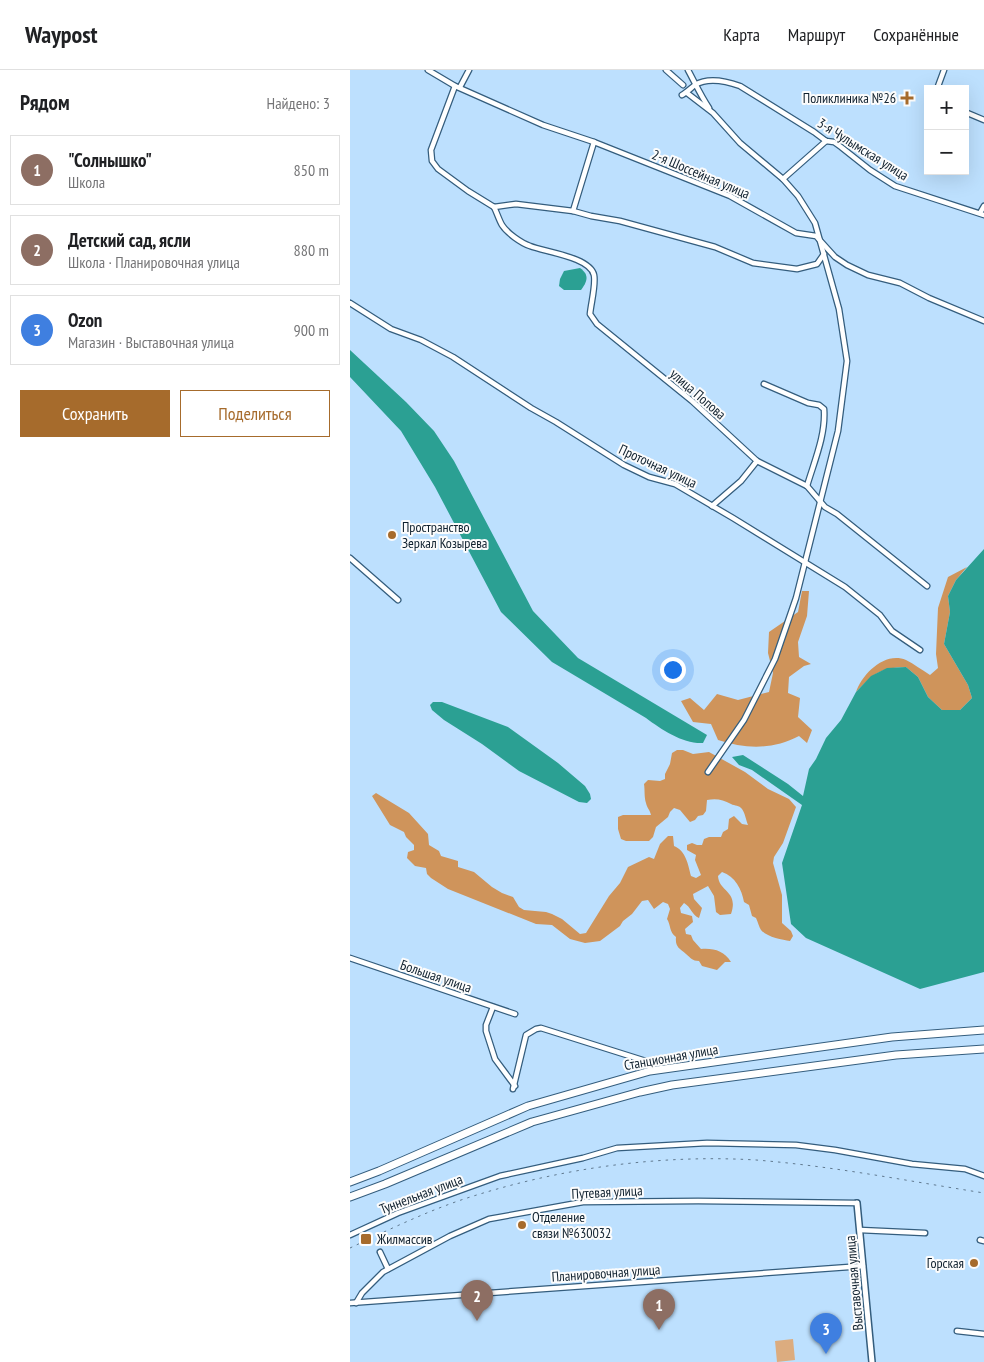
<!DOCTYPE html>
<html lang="ru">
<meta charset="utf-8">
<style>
body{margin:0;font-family:"PT Sans Narrow",sans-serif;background:#f2f2f2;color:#202124}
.controls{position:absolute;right:15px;top:15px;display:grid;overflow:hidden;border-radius:0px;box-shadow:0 5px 20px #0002}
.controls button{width:45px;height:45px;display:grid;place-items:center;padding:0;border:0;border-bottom:1px solid #e0e0e0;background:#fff;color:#202124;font:25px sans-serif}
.you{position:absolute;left:322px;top:599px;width:18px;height:18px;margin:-12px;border:4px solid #fff;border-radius:50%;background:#1a73e8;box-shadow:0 0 0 8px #1a73e833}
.badge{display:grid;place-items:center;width:32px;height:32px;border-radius:50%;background:#a66b2c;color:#fff;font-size:16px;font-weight:700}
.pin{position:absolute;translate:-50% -41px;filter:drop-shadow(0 1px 2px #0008)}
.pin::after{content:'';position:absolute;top:26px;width:18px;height:15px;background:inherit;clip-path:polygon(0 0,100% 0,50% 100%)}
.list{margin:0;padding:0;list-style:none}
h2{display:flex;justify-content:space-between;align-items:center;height:65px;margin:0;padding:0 20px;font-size:21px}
h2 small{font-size:16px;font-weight:400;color:#757577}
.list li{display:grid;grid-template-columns:32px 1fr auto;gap:15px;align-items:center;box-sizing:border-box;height:70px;margin:0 10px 10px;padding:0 10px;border:1px solid #e0e0e0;border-radius:0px}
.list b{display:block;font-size:19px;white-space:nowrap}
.list p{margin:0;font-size:16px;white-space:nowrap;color:#757577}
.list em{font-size:16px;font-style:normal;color:#757577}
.actions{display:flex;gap:10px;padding:15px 20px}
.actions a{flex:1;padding:11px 0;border:1px solid #a66b2c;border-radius:0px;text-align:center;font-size:18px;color:#a66b2c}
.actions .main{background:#a66b2c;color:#fff}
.map{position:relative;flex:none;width:634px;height:1292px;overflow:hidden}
header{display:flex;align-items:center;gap:30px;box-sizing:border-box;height:70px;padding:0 25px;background:#fff;border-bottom:1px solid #e0e0e0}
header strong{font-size:24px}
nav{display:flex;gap:28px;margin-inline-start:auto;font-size:18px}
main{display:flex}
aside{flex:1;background:#fff}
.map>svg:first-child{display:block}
.green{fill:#dcac7f}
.forest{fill:#cf945b}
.water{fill:#2ba093}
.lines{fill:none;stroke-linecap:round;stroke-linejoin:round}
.minor-casing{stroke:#345d7d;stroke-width:7}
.tertiary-casing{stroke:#345d7d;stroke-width:8}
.primary-casing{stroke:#345d7d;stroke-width:9}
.minor{stroke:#fff;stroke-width:4.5}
.tertiary{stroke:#fff;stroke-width:5}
.primary{stroke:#fff;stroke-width:7}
.rail{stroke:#60798f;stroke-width:1;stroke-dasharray:2.5 5;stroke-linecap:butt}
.poi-dot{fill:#a66b2c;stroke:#fcfcfc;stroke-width:2}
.labels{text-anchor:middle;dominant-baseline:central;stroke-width:4;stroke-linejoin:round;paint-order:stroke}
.poi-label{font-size:14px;fill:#0f202e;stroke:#fcfcfc;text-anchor:start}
.street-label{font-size:14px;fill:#0f202e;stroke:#fcfcfc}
</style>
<header>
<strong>Waypost</strong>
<nav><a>Карта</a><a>Маршрут</a><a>Сохранённые</a></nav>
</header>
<main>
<aside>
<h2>Рядом<small>Найдено: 3</small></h2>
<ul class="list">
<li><span class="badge" style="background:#8d6e63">1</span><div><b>&quot;Солнышко&quot;</b><p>Школа</p></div><em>850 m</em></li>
<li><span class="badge" style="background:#8d6e63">2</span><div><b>Детский сад, ясли</b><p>Школа · Планировочная улица</p></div><em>880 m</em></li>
<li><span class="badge" style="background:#3f7fe0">3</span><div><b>Ozon</b><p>Магазин · Выставочная улица</p></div><em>900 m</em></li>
</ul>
<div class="actions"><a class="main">Сохранить</a><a>Поделиться</a></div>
</aside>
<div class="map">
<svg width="634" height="1292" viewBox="0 0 634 1292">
<rect width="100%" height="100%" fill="#bde0fe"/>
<polygon class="green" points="443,1269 445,1290 427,1292 425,1271"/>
<g class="forest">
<path d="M617 497 606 510 598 526 600 542 594 574 618 615 622 628 610 640H592L578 627 568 607 556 597C530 598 524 603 506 622 512 604 535 581 556 590 564 594 572 600 580 605L588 598 586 584 588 538 598 507Z"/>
<path d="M452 521H459L457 546 448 572 449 587 461 594 454 596 439 607 438 623 450 628 448 647 462 660 457 673 449 666C422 680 396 679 368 670L361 654 343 652 331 631 340 628 354 640 367 624 388 630 419 622 423 603 418 583 419 562 448 542Z"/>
<path d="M327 680H333L343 684 359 682 395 702 418 719 439 729 446 737 433 773 424 787 423 793 432 825V853L441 861 443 866 440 871C432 870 417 867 411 860 409 857 408 852 406 848L402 846 399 835 394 832C392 820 385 806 372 802L368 806C369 822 389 821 381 844L370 845 366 842 364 826 358 816 343 824 344 829 352 838 349 848C342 845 341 837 334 833L330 838 331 843 342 846 343 852 335 859 336 864 341 865 343 870 351 879C364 878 374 881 381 892H375L367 900 352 896 349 891C342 891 341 888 336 884 329 878 325 877 326 867 319 862 321 855 317 849L320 839 318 834 313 832 304 839 298 830 292 831 282 844 273 851 270 856 250 871 235 873 220 869 202 855 186 854 98 819 81 808 77 804 76 798 65 796 57 788 58 782 64 780V775L56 767 54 762 40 755 22 726 26 723 59 743 78 764 79 775 89 781 91 786 108 791V797L124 802 142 817 152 823 163 827 169 837 174 840 196 842 202 844 212 849 230 864 236 863 259 826 270 813 278 797 299 787 304 789 310 774 318 766H323L324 776C336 781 338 794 341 806L346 808 351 805 345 790 346 785 337 780V775L342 773 347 775H352L354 769 359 767H371L373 762 378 759 379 749 384 746 392 754 398 755C396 750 395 743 392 739 389 735 385 736 381 734 373 730 367 728 357 730L356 741 353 745 348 746 345 750 340 752 330 740 324 738 320 742 318 747 306 757 303 767 299 771H276L271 769 268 759V747L273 745H301C300 740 297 738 296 733 294 727 295 720 294 714L298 710 310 711 315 709V704L320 694 322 683Z"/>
</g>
<g class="water">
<path d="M230 198C240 205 237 212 231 220H214L209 216 210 209 214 201Z"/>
<path d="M0 280 56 332 84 361 104 391 183 541 228 588 357 665 353 673C333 674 312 660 296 648L202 592 151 542 85 417 51 361 0 307Z"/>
<polygon points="634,479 634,902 570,919 456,868 441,854 432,793 452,735 402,700 389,695 382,687 393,685 438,714 453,726 459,699 466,689 476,668 491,650 506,622 521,606 537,598 556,597 568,607 578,627 592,640 610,640 622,628 618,615 594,574 600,542 598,526 606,510"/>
<polygon points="83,632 92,632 158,657 208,693 235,716 240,724 241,729 237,733 229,732 169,701 132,674 94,650 82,640 80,635"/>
</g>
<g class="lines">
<defs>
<g id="minor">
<polyline points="78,0 105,16 193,55 244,72 380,126 446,163 466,166 485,187 497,195 518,205 550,213 579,228 634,251"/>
<polyline points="316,0 333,15"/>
<path d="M338 0C345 13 351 26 359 38"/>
<polyline points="105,16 81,80 82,91 88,99 118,121 144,137 166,134 223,141 241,146 270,151 365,177 403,193 447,199 467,194 474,184"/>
<polyline points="110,17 119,0"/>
<polyline points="587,19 594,0"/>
<polyline points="337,23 363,43 390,73 433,109 448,126 465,153 489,239 497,291 488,361 446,528 425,589 394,650 358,702"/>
<path d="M332 25C337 22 341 18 345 15 358 7 376 11 390 16L464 62 476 71 484 72 491 77 520 100 545 116 634 145"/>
<polyline points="615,42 634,50"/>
<polyline points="433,109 476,71"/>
<path d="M144 137C147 143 149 150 152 155 157 163 171 173 180 176 195 182 240 187 244 205 246 215 241 233 240 244L247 254 342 331 407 391 457 416 475 437 487 444 577 516"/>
<polyline points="223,141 244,72"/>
<polyline points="630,143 634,136"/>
<polyline points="0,233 41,259 71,270 103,287 181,338 206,352 274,395 299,407 325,414 383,448 495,517 530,545 542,561 570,580"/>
<path d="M414 314 458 333 469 335 474 339C476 365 464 392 457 416"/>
<polyline points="362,436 391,411 407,391"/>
<polyline points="0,488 48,530"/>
<polyline points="0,888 165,944"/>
<polyline points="143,937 136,955 136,961 145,989 165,1016"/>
<polyline points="163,1019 176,965 186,959 191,958 302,993"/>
<polyline points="510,1160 575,1163"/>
<polyline points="0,1165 48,1143 150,1106 233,1088 267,1078 357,1073 446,1075 485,1080 562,1094 615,1099 634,1106"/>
<polyline points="630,1170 634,1171"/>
<polyline points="30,1182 38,1199"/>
<polyline points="0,1233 513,1196"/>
<polyline points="6,1233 12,1223 33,1202 100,1166 139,1149 233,1132 348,1131 507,1133"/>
<polyline points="607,1261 634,1264"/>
</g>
<polyline id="tertiary" points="507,1133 522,1292"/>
<g id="primary">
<polyline points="0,1112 29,1101 178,1036 300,1001 542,967 634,960"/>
<polyline points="0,1127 35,1114 182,1052 290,1022 322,1015 546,985 634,979"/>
</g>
</defs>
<use href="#minor" class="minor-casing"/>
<use href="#tertiary" class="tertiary-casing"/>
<use href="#primary" class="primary-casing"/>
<use href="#minor" class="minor"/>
<use href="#tertiary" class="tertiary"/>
<use href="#primary" class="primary"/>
<path class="rail" d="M0 1178C36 1161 73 1143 111 1130 205 1099 307 1084 406 1090 482 1096 558 1111 634 1123"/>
</g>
<g class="poi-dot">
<path d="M554.5 20.5h5v5h5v5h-5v5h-5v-5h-5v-5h5z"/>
<circle cx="42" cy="465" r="5"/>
<circle cx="172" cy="1155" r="5"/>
<rect x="10" y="1163" width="12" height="12" rx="2.5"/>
<circle cx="624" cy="1193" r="5"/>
</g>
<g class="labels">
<g class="poi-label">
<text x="546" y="28" text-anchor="end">Поликлиника №26</text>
<text x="52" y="457">Пространство<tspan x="52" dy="16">Зеркал Козырева</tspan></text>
<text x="182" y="1147">Отделение<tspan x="182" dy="16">связи №630032</tspan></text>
<text x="27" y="1169">Жилмассив</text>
<text x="614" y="1193" text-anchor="end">Горская</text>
</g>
<g class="street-label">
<text transform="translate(513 79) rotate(32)">3-я Чулымская улица</text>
<text transform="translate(351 104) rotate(23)">2-я Шоссейная улица</text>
<text transform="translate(348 324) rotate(41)">улица Попова</text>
<text transform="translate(308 396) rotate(25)">Проточная улица</text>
<text transform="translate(86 906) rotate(19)">Большая улица</text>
<text transform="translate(321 987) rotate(-10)">Станционная улица</text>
<text transform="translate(257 1122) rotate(-3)">Путевая улица</text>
<text transform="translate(71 1124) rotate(-21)">Туннельная улица</text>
<text transform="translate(256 1203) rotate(-4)">Планировочная улица</text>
<text transform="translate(504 1213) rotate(-95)">Выставочная улица</text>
</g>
</g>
</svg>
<div class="controls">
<button>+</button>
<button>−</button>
</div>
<div class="you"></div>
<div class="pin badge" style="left:309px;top:1260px;background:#8d6e63">1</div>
<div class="pin badge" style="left:127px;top:1251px;background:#8d6e63">2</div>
<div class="pin badge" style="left:476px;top:1284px;background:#3f7fe0">3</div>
</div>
</main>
